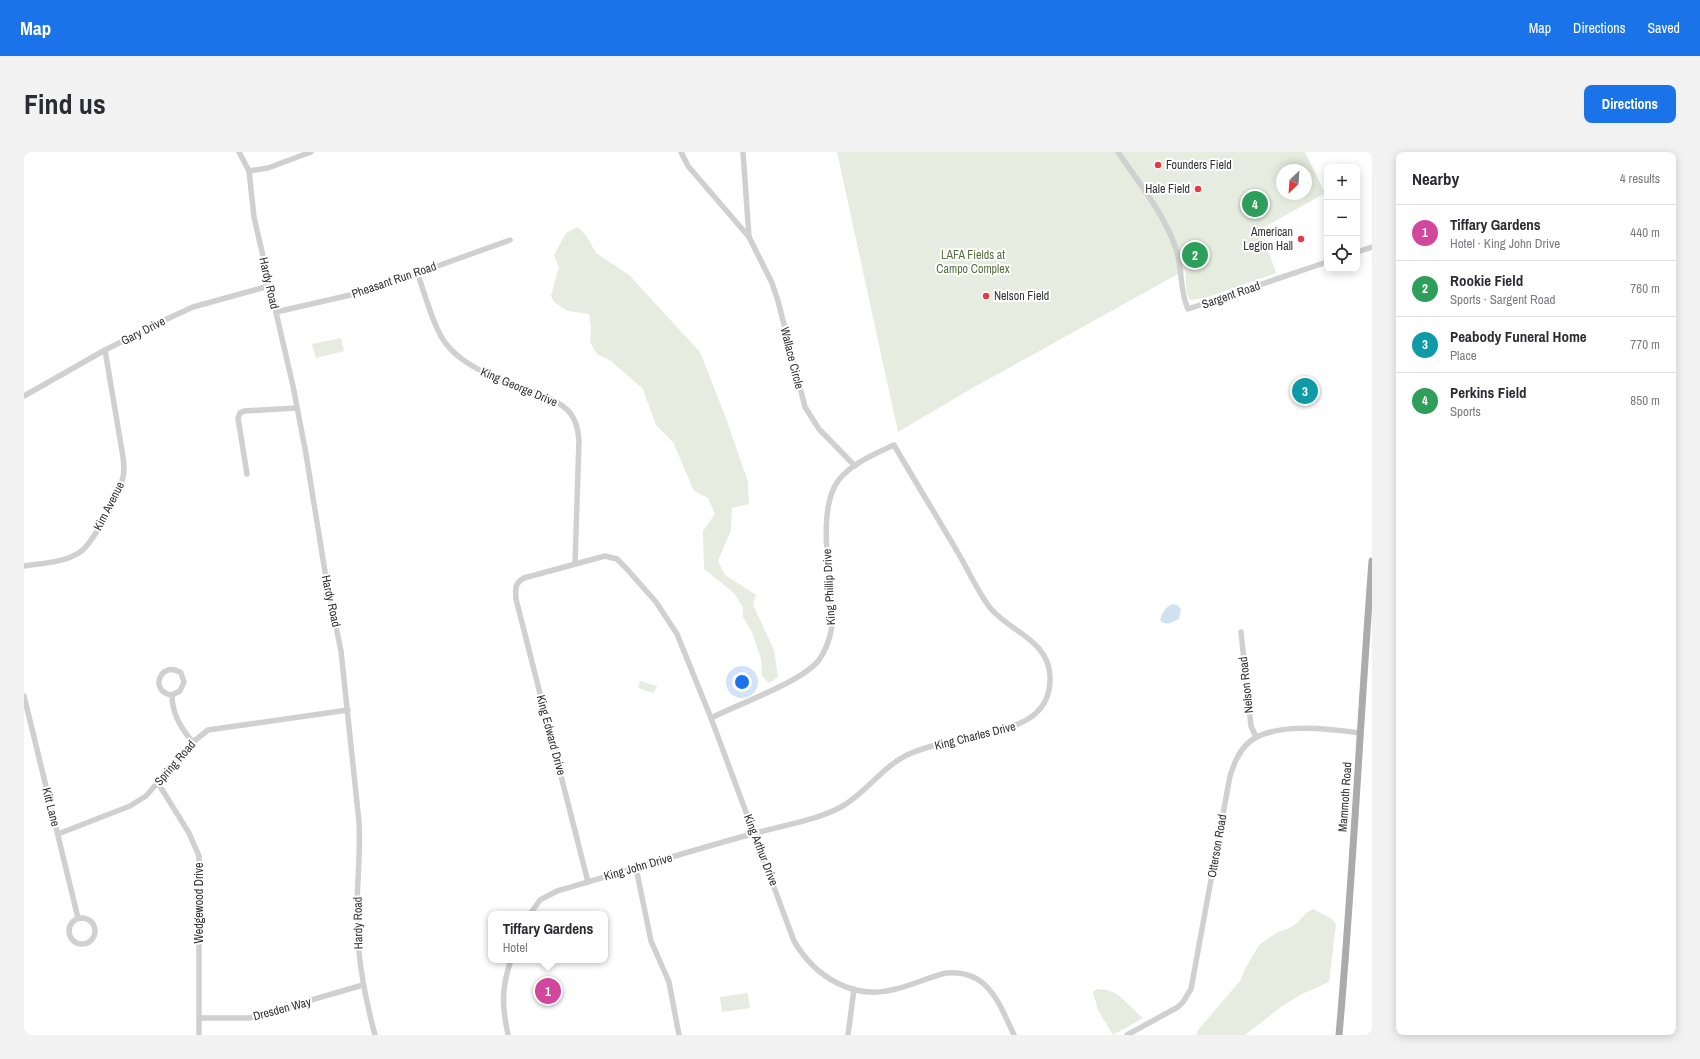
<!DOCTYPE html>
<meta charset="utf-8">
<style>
body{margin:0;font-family:"Archivo Narrow",sans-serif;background:#f2f2f3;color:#2b2b33}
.controls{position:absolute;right:12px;top:12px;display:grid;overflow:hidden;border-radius:8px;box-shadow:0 2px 10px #0003}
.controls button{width:36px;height:36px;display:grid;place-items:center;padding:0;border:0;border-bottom:1px solid #e1e1e2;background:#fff;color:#2b2b33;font:20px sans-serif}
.compass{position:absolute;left:1252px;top:12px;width:36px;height:36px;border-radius:50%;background:#fff;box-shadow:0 2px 10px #0003;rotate:205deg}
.you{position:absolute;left:718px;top:530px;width:14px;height:14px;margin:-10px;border:3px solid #fff;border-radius:50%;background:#1a73e8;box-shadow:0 0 0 6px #1a73e833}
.badge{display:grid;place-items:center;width:26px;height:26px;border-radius:50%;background:#1a73e8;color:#fff;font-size:13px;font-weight:700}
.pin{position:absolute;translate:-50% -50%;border:2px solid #fff;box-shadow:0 1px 4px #0006}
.popup{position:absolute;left:464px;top:759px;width:120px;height:52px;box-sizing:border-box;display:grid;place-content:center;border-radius:8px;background:#fff;filter:drop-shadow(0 1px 3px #0005);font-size:13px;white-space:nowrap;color:#7c7c81}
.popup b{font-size:15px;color:#2b2b33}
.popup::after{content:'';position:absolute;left:50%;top:100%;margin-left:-8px;border:8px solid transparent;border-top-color:#fff}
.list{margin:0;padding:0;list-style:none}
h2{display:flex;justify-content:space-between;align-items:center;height:52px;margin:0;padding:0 16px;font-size:17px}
h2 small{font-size:13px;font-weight:400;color:#7c7c81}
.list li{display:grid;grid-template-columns:26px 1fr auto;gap:12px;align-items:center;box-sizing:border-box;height:56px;padding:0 16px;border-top:1px solid #e1e1e2}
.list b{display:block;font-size:15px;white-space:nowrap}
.list p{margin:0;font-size:13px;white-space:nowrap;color:#7c7c81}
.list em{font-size:13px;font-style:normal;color:#7c7c81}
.icon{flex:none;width:22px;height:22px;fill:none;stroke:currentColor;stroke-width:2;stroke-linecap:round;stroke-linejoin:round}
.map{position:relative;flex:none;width:1348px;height:883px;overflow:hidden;border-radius:8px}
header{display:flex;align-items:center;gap:24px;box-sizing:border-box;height:56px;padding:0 20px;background:#1a73e8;color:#fff}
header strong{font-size:19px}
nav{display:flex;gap:22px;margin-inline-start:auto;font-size:14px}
.intro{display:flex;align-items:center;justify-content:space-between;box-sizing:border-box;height:96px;padding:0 24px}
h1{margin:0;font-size:28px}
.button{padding:10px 18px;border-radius:8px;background:#1a73e8;color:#fff;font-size:14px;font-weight:700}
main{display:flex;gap:24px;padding:0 24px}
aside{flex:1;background:#fff;border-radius:8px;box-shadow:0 2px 10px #0003}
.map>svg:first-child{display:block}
.green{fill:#e6ecdf;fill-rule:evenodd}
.water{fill:#cfe2ee}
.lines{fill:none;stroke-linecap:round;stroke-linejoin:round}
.minor{stroke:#d0d0d0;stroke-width:5.5}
.major{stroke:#ababab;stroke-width:7}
.poi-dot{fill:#e63946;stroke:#fff;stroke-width:1.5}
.labels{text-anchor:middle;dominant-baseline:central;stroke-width:4;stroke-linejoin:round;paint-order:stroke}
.poi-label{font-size:12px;fill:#333;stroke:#fff;text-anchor:start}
.park-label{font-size:12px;fill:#56703f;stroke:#fff}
.street-label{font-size:12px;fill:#333;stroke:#fff}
</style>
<header>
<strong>Map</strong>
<nav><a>Map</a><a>Directions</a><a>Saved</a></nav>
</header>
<div class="intro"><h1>Find us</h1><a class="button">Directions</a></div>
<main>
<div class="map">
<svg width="1348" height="883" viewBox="0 0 1348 883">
<rect width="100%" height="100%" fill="#fff"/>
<g class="green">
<path d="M813 0H1281L1301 41 1237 77 1252 121 1181 146 1166 148 1163 142 1161 118 945 238 874 280ZM1258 18H1282V42H1258Z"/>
<polygon points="554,75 563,85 572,101 605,123 676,200 703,269 724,330 725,352 708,356 707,378 694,409 701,423 732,443 729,453 750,498 754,525 745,531 738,524 737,507 728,480 719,465 719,455 710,441 680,417 679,379 691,362 684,346 670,339 649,290 632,273 619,237 587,209 573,202 566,190 567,176 565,162 544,159 530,150 527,144 535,115 530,103 542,81"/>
<polygon points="317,186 320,199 292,206 288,192"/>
<polygon points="616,529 633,534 630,541 614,536"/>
<polygon points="1289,757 1308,767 1312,773 1305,830 1276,843 1257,855 1221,883 1172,883 1174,878 1216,829 1221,817 1235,793 1254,780 1263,777 1272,772 1282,761"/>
<path d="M1073 837C1077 838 1082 837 1086 839 1098 843 1109 858 1119 866L1089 883 1074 858 1069 840Z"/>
<polygon points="724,841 726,856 698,860 696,845"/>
</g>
<path class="water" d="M1149 452 1153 453 1157 457 1155 467C1148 470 1142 475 1136 468 1139 460 1141 455 1149 452Z"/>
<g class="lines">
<g class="minor">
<path d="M215 0 225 19 230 65 269 234 282 302 302 426 317 499 335 670C337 704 332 738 333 771 334 810 341 846 351 883"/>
<polyline points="657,0 664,14 725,85"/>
<polyline points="719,0 725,85 748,131 754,149 781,255 795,277 831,314"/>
<path d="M1094 0C1114 30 1139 60 1151 94 1159 114 1155 138 1164 157L1303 110"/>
<polyline points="225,19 244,16 287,0"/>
<polyline points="1333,100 1348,95"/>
<path d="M393 120C401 142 407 167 418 186 439 220 490 231 524 245 545 256 553 264 555 288L551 412"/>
<polyline points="252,160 344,139 486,88"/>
<polyline points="0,244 81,198 145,166 169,155 245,134"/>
<polyline points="223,322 214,266 216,261 220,259 272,256"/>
<path d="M0 414C19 411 40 411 56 400 68 393 94 343 98 329 101 321 100 313 99 305L81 198"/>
<polyline points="1217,480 1227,574 1232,585"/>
<path d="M148 543 156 539 160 530 157 521C137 507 124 540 148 543 148 561 157 577 169 590"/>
<polyline points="0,544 54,766"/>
<polyline points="134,631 165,681 175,704 175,883"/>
<polyline points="34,682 106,654 122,644 169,590 184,578 324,558"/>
<polyline points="612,716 627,789 645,830 655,883"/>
<path d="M564 730 492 447C491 437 491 431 500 426L581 404 593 407 602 416 632 450 653 482 687 566 770 789C791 825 830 849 872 837 889 833 905 825 922 821 964 817 975 851 990 883"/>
<path d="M506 762 516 748 533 739C598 720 662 700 728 682 756 674 791 669 817 655 841 642 857 616 883 603 902 594 924 590 944 585 979 577 1028 573 1026 524 1024 488 987 480 967 457 955 442 946 422 937 406 915 368 892 331 870 293 851 302 826 312 814 329 791 360 809 435 808 474 806 486 803 497 795 508 778 530 714 552 687 566"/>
<circle cx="58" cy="779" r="13"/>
<polyline points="175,866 225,866 339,833"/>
<path d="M484 883C478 853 477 837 487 808"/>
<polyline points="824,883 830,837"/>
<path d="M1103 883 1154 855 1159 850 1167 837 1206 624C1210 612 1214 601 1223 592 1246 569 1307 577 1336 581"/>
</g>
<path class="major" d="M1315 883C1329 725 1336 567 1348 409"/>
</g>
<g class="poi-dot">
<circle cx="1134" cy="13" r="4"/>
<circle cx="1174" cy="37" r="4"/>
<circle cx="1277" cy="87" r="4"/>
<circle cx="962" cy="144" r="4"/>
</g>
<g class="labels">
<g class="poi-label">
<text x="1142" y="13">Founders Field</text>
<text x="1166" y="37" text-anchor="end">Hale Field</text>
<text x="1269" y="80" text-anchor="end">American<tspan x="1269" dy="14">Legion Hall</tspan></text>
<text x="970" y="144">Nelson Field</text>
</g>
<g class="park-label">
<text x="949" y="103">LAFA Fields at<tspan x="949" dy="14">Campo Complex</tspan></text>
</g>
<g class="street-label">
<text transform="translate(370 128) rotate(-19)">Pheasant Run Road</text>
<text transform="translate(245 131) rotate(77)">Hardy Road</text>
<text transform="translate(1207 143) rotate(-19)">Sargent Road</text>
<text transform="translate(119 179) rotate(-27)">Gary Drive</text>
<text transform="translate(768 206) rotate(76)">Wallace Circle</text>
<text transform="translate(495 235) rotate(23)">King George Drive</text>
<text transform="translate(85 354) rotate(-63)">Kim Avenue</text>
<text transform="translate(805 435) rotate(-93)">King Phillip Drive</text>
<text transform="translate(307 449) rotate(78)">Hardy Road</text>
<text transform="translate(1222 533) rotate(-96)">Nelson Road</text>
<text transform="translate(527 583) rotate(75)">King Edward Drive</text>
<text transform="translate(951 584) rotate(-14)">King Charles Drive</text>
<text transform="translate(151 611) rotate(-49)">Spring Road</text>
<text transform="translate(1321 645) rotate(-86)">Mammoth Road</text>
<text transform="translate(27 655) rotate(76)">Kitt Lane</text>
<text transform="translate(1193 694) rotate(-80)">Otterson Road</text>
<text transform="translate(737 698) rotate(69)">King Arthur Drive</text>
<text transform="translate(614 715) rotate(-16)">King John Drive</text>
<text transform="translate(175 751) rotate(-90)">Wedgewood Drive</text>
<text transform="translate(334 771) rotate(-91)">Hardy Road</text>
<text transform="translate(258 857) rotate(-15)">Dresden Way</text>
</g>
</g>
</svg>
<div class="controls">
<button>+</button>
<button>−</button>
<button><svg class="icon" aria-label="locate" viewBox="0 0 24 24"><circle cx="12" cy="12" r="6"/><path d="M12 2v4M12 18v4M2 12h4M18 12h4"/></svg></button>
</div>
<svg class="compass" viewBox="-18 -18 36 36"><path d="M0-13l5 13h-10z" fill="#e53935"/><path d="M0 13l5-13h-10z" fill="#7c7c81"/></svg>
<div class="you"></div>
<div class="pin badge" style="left:524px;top:839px;background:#d1479c">1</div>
<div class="popup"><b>Tiffary Gardens</b>Hotel</div>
<div class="pin badge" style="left:1171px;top:103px;background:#2e9e5b">2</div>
<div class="pin badge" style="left:1281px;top:239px;background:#0f9aa8">3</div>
<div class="pin badge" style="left:1231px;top:52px;background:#2e9e5b">4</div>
</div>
<aside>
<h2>Nearby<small>4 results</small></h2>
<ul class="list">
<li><span class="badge" style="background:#d1479c">1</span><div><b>Tiffary Gardens</b><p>Hotel · King John Drive</p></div><em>440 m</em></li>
<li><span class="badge" style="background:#2e9e5b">2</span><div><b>Rookie Field</b><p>Sports · Sargent Road</p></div><em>760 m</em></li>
<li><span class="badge" style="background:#0f9aa8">3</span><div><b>Peabody Funeral Home</b><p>Place</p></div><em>770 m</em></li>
<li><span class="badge" style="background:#2e9e5b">4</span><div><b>Perkins Field</b><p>Sports</p></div><em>850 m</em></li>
</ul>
</aside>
</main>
